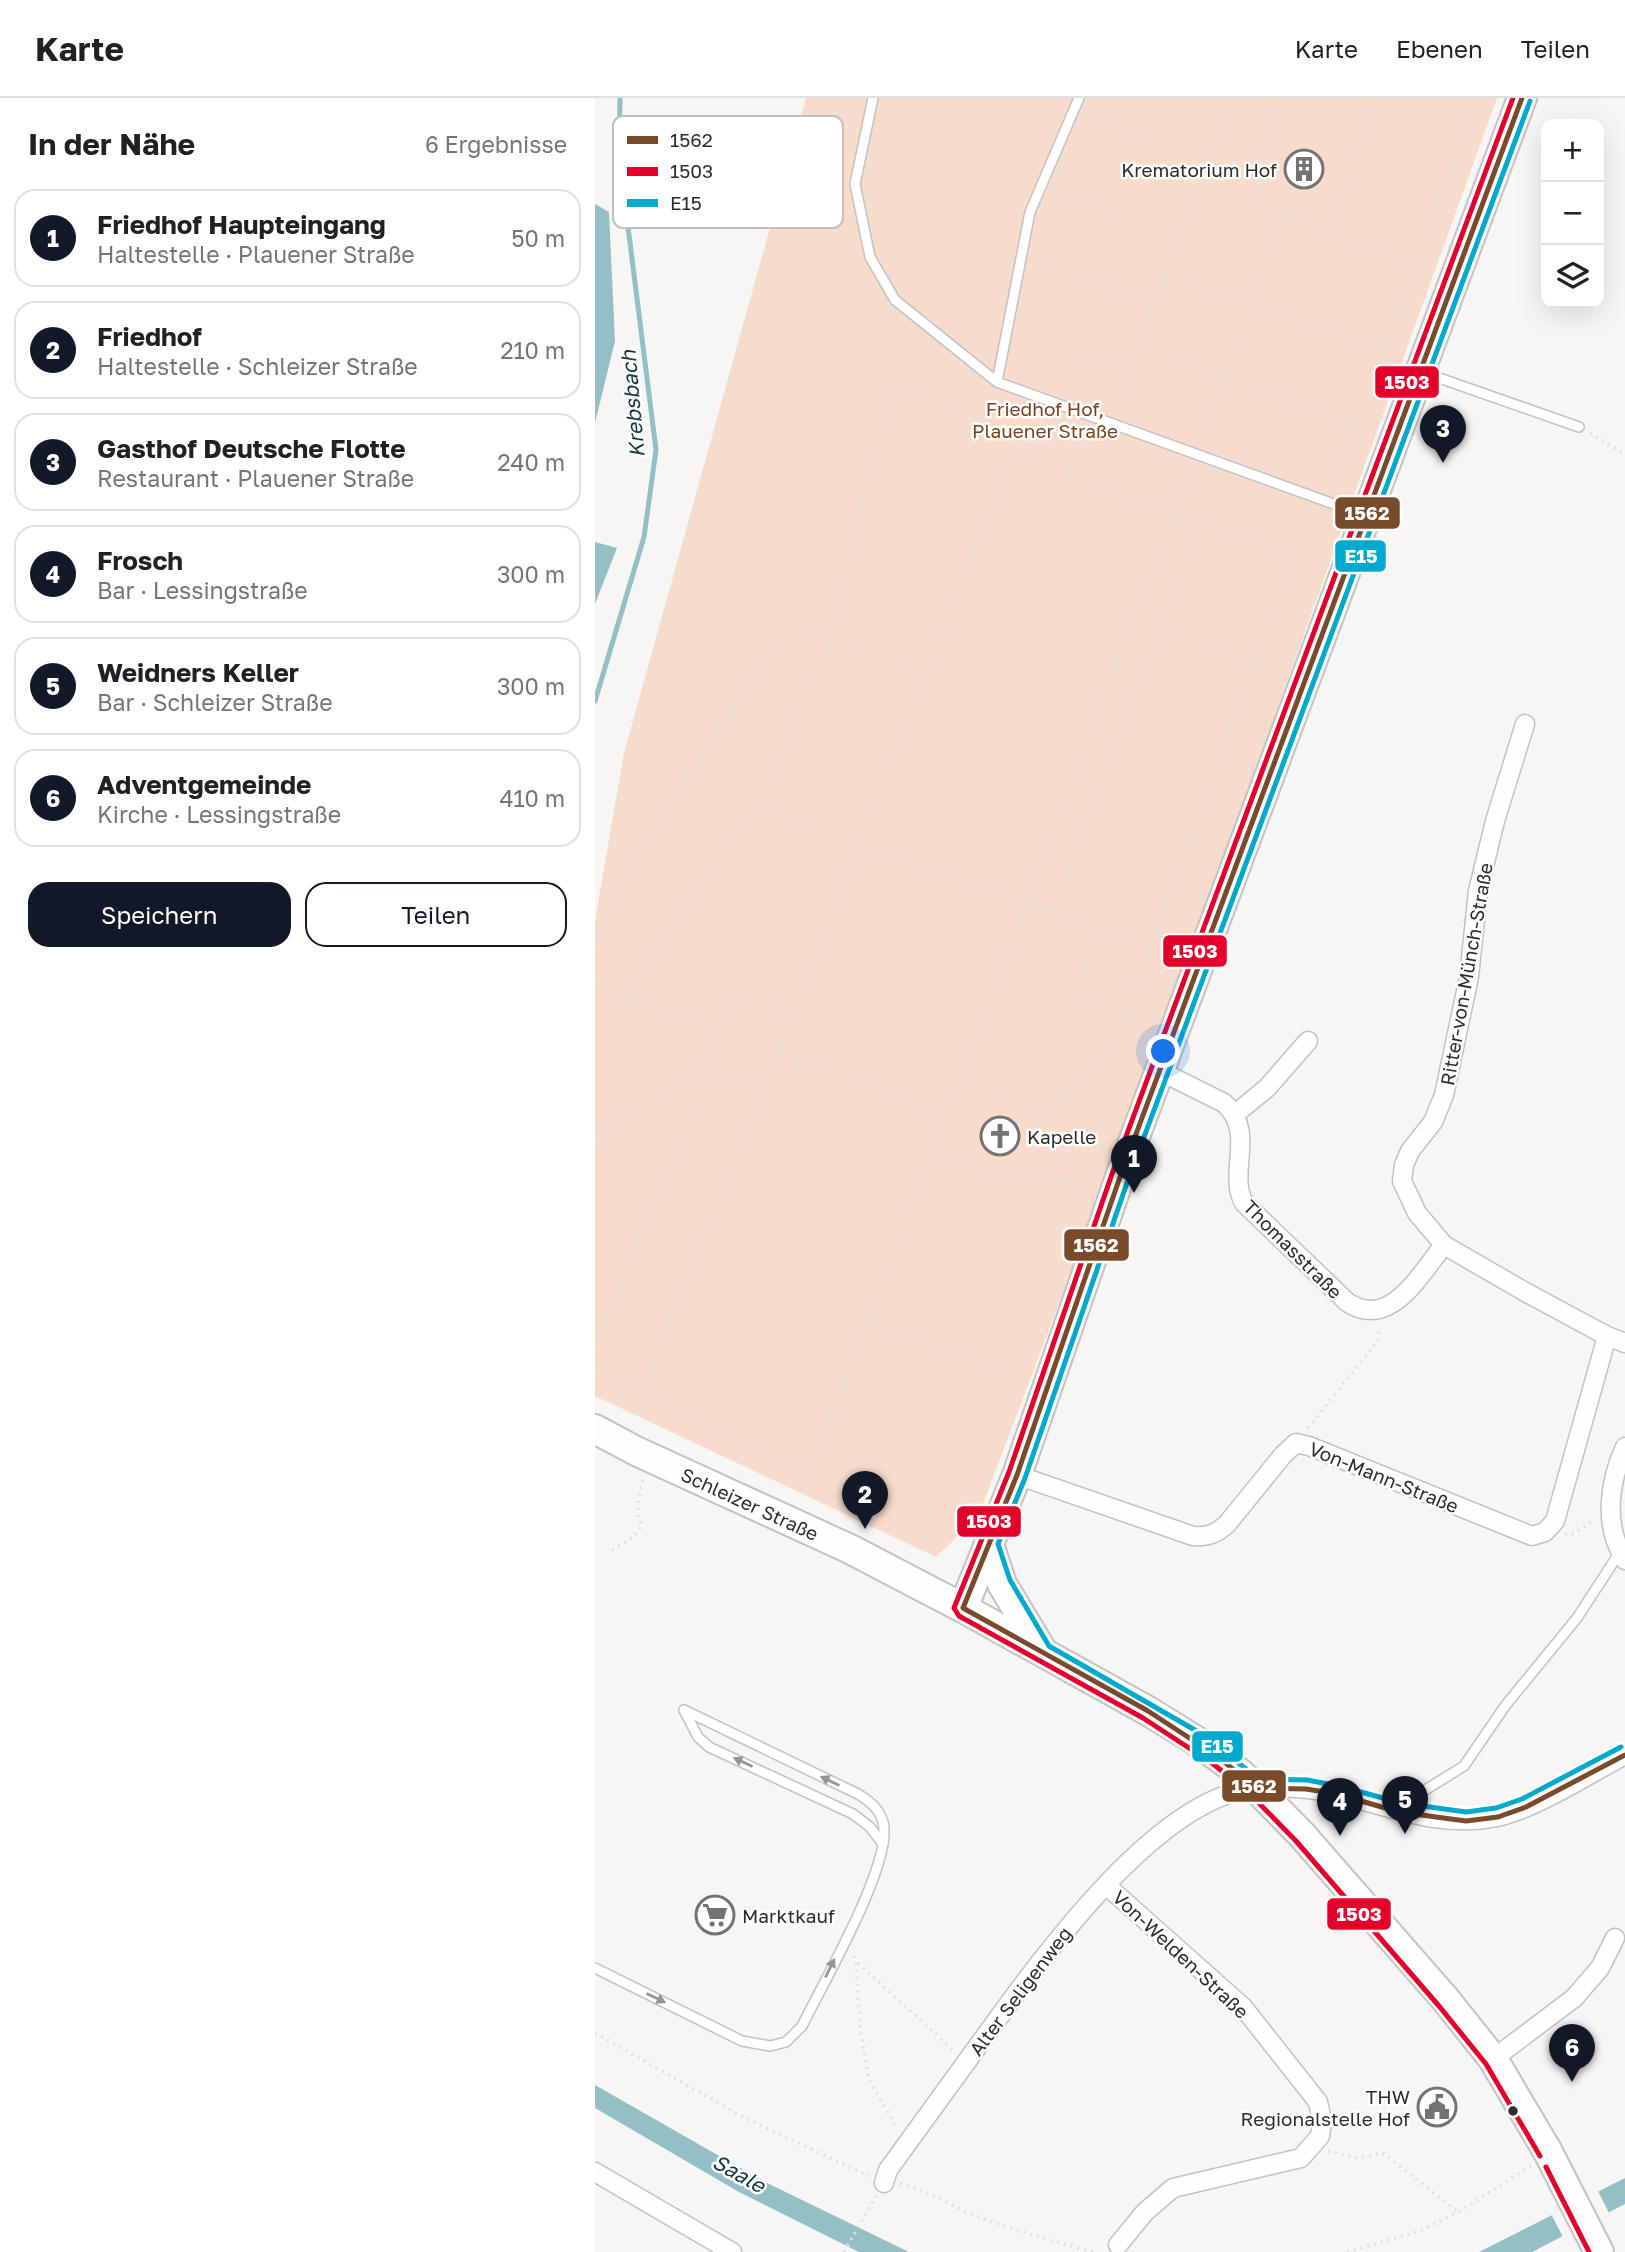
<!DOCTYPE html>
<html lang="de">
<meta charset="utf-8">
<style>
body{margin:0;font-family:"Golos Text",sans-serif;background:#f2f2f2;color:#202124}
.controls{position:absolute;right:21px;top:21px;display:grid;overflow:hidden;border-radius:14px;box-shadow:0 7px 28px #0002}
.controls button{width:63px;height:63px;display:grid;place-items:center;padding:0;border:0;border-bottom:2px solid #e0e0e0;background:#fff;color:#202124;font:35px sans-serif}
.you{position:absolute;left:569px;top:954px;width:24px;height:24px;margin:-18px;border:5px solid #fff;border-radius:50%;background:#1a73e8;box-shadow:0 0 0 10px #1a73e833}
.badge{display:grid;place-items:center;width:46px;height:46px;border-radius:50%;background:#111827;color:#fff;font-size:23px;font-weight:700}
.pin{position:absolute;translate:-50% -58px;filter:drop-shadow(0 2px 4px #0008)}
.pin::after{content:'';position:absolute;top:37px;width:24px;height:21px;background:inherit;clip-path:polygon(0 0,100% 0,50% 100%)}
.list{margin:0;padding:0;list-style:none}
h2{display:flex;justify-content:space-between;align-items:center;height:91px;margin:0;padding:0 28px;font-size:30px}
h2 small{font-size:23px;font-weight:400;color:#757577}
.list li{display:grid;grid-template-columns:46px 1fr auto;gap:21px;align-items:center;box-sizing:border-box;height:98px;margin:0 14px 14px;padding:0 14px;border:2px solid #e0e0e0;border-radius:21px}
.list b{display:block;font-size:26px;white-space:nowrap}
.list p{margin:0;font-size:23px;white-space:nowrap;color:#757577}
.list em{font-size:23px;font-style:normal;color:#757577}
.actions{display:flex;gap:14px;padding:21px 28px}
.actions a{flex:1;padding:16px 0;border:2px solid #111827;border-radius:21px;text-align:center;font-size:24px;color:#111827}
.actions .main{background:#111827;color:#fff}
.icon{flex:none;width:38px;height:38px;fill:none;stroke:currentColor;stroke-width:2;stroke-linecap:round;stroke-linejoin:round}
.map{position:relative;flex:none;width:1030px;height:2154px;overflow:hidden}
header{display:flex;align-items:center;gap:42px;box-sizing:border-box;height:98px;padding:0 35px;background:#fff;border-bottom:2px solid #e0e0e0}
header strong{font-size:33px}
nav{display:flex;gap:38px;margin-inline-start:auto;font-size:24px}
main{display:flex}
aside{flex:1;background:#fff}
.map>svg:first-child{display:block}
.green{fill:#f7dccd}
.water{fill:#95bfc6}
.pier{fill:#f8f6f5}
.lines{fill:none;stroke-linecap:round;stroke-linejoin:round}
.stream{stroke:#95bfc6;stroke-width:5}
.lane-casing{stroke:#c3c1c1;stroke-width:12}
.street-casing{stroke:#c3c1c1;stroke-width:21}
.primary-casing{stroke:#c3c1c1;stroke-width:32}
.path{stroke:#e2e1e1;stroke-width:3.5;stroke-dasharray:2 5;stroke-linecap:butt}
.lane{stroke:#fefefe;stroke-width:9}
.street{stroke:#fefefe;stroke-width:18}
.primary{stroke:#fefefe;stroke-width:28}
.bus-1-casing{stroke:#fff;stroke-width:10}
.bus-2-casing{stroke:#fff;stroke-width:10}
.bus-3-casing{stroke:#fff;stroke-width:10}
.bus-1{stroke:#7a4b2a;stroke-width:5}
.bus-2{stroke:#e4002b;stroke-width:5}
.bus-3{stroke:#00a9ce;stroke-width:5}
.oneway{fill:#969594}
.bus-dot{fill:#2d2c2b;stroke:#fff;stroke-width:2.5}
.labels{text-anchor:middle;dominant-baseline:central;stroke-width:5;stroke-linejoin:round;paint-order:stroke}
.poi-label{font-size:19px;fill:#2d2c2b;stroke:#fff;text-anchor:end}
.park-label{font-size:19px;fill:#7a401b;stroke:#fff}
.street-label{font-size:19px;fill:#2d2c2b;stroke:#fff}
.water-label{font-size:21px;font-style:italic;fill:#18383d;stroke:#fff}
.key{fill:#fff;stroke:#c0c0bf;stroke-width:2}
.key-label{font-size:19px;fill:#2d2c2b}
.line-badge{stroke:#fff;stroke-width:2.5}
.badge-label{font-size:19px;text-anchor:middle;font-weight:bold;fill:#fff}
</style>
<header>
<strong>Karte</strong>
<nav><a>Karte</a><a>Ebenen</a><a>Teilen</a></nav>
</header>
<main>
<aside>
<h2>In der Nähe<small>6 Ergebnisse</small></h2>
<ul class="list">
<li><span class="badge">1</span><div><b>Friedhof Haupteingang</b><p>Haltestelle · Plauener Straße</p></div><em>50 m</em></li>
<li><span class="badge">2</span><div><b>Friedhof</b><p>Haltestelle · Schleizer Straße</p></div><em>210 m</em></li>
<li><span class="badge">3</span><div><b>Gasthof Deutsche Flotte</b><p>Restaurant · Plauener Straße</p></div><em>240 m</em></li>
<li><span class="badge">4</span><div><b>Frosch</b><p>Bar · Lessingstraße</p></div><em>300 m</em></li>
<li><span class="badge">5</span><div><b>Weidners Keller</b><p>Bar · Schleizer Straße</p></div><em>300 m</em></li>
<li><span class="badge">6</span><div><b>Adventgemeinde</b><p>Kirche · Lessingstraße</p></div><em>410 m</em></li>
</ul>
<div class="actions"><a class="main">Speichern</a><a>Teilen</a></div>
</aside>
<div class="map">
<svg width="1030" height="2154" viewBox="0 0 1030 2154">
<rect width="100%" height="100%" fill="#f8f6f5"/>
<polygon class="green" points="211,0 902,0 549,981 383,1419 341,1459 0,1298 0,822 29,655"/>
<g class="water">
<polygon points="0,106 14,114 20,243 0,325"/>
<polygon points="0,444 22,450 0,506"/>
<polygon points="0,1987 170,2084 314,2154 264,2154 144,2094 0,2010"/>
<polygon points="1030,2080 1030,2106 937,2154 884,2154"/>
</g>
<polygon class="pier" points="1002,2091 1015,2117 969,2141 955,2114"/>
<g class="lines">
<polyline class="stream" points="0,603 49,439 61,352 24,57 25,0"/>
<defs>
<g id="lane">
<polyline points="278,0 260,86 275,159 300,202 402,284 769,417"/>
<polyline points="827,274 984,329"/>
<polyline points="402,284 435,114 484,0"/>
<polyline points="89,1612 103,1639 114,1649 258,1716 275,1729 288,1746"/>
<polyline points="804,1714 822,1697 869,1668 910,1608 982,1520 1025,1454"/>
<path d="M0 1870 147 1943 175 1948 191 1944 207 1928C227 1887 299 1764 288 1724 284 1710 274 1703 263 1696L89 1612"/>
</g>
<g id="street">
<polyline points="930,626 900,723 883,793 874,879 849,997 838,1024 815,1053 809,1067 807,1083 822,1115 849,1147 932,1195 1012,1238 1030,1245"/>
<path d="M565 973 629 1005C662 1034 632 1074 649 1105L752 1204C795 1233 825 1176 849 1147"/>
<polyline points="639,1017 672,990 713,943"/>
<path d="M1030 1349C1014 1384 1008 1427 1030 1462"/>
<path d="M422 1377 598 1438C613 1439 621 1436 632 1426L688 1357 701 1345 714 1348 937 1438 950 1434 960 1423 1012 1238"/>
<polyline points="512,1788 648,1909 723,2004 727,2022 725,2038 706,2060 578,2090 550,2114 523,2147"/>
<polyline points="898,1961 979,1900 1005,1870 1020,1840"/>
<polyline points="0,2074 137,2154"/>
<path d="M289 2085 293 2072C323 2031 353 1990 383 1948 439 1871 561 1696 663 1690 689 1688 717 1690 742 1696 795 1708 845 1731 902 1719 942 1710 992 1677 1030 1657"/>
</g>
<g id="primary">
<path id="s1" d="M0 1331 41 1353 255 1451 368 1510 553 1613 600 1642 641 1672 661 1690 707 1737 851 1902 898 1961 953 2054 1004 2154"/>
<polyline points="394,1446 407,1486 445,1549"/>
<polyline points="368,1510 422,1377 525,1079 927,0"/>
</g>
</defs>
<use href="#lane" class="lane-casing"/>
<use href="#street" class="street-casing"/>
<use href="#primary" class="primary-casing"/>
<g class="path">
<polyline points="687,0 667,52 678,56 661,104 732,133 784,0"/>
<polyline points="492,15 552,44"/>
<polyline points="459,90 522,115"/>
<polyline points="732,133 820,168"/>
<polyline points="437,160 560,206"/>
<polyline points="597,185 789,253"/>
<polyline points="480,253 534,275"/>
<polyline points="568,258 762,327"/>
<polyline points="520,314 636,0"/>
<polyline points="995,335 1030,356"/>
<polyline points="605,346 692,116"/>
<polyline points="737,392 866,44 869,19"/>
<polyline points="567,530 660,567"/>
<polyline points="160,709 264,748 556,847"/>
<polyline points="457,813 607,425"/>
<polyline points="504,830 477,898 530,919"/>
<polyline points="0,851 33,769 191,530 331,578"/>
<polyline points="0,884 15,896 124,932"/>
<polyline points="30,901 160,709 235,545 296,287 426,340 444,366 699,459 520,945 454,1015"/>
<polyline points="183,954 351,1017"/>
<polyline points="115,972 166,993"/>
<polyline points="365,979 454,1015 467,1033 512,1050"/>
<polyline points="0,1043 30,1014 109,970 141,893 197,916"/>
<polyline points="337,1053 429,1084 449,1079 495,1095"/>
<polyline points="463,1084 480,1038"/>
<polyline points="272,1225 414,1277"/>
<polyline points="0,1248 115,972"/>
<polyline points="0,1272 214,1378 597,367"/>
<polyline points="47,1296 425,341"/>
<polyline points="713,1330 783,1243 784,1229"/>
<polyline points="970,1436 977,1437 999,1422"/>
<path d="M17 1452 39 1439 47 1427C46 1423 43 1420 43 1416 42 1412 46 1385 48 1381"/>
<polyline points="259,1858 261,1864 265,1930 274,1982 302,2030"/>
<polyline points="263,1865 358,1952"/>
<polyline points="0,1935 152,2021 274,2078"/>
<polyline points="733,2053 763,2060 788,2055 863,2114"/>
<path d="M305 2086C331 2090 350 2105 374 2115 415 2132 457 2143 500 2154"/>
<polyline points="249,2154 281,2098"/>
<polyline points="752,2154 825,2133 863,2114 936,2068"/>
</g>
<use href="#lane" class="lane"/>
<use href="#street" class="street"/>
<use href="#primary" class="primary"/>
<defs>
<polyline id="bus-1" points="927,0 525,1079 422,1377 368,1510 553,1613 622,1658 661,1690 711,1691 742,1696 804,1714 871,1723 903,1719 931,1709 1030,1657"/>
<g id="bus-2">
<polyline points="918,0 517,1076 414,1374 359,1510 364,1518 548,1620 617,1665 655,1696 701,1743 844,1908 891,1966 945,2058"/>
<polyline points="951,2069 994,2154"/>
</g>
<polyline id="bus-3" points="935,3 533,1082 430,1380 403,1446 415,1482 454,1548 605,1635 664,1681 712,1682 744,1688 806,1705 871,1714 901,1710 927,1701 1026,1649"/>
</defs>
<use href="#bus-1" class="bus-1-casing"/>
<use href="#bus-2" class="bus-2-casing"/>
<use href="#bus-3" class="bus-3-casing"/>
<use href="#bus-1" class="bus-1"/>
<use href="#bus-2" class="bus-2"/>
<use href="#bus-3" class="bus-3"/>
</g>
<defs><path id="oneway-solid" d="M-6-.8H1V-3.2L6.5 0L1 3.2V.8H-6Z" transform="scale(1.75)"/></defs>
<g class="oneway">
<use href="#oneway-solid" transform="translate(148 1664) rotate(-155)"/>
<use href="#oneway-solid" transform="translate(235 1683) rotate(-154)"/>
<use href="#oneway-solid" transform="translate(235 1870) rotate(-64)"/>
<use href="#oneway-solid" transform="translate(61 1900) rotate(26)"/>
</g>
<defs>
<symbol id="building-ring" viewBox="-11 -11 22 22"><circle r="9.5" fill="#fff" stroke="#747372" stroke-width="1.5"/><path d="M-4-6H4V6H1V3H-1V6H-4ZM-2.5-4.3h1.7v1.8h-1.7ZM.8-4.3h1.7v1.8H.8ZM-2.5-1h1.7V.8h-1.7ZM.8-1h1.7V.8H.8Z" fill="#747372"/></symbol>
<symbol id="church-ring" viewBox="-11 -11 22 22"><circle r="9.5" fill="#fff" stroke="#747372" stroke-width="1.5"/><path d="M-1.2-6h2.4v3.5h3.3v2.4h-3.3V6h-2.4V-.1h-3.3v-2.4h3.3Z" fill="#747372"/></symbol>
<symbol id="supermarket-ring" viewBox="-11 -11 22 22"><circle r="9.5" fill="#fff" stroke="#747372" stroke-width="1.5"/><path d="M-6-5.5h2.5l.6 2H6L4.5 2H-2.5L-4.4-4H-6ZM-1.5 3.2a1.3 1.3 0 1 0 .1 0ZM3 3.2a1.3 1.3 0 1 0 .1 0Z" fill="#747372"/></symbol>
<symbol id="civic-ring" viewBox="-11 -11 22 22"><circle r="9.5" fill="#fff" stroke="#747372" stroke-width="1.5"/><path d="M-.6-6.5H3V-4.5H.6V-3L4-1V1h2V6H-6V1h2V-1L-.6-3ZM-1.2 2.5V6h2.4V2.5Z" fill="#747372"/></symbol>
</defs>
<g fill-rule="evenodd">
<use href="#building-ring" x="687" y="49" width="44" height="44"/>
<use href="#church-ring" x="383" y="1016" width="44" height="44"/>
<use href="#supermarket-ring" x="98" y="1795" width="44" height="44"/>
<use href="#civic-ring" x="820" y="1987" width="44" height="44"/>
</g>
<circle class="bus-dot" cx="918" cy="2013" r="6"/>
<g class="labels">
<g class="poi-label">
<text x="682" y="71">Krematorium Hof</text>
<text x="432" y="1038" text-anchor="start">Kapelle</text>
<text x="147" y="1817" text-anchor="start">Marktkauf</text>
<text x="815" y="1998">THW<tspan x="815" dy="22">Regionalstelle Hof</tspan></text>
</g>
<g class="park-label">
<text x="450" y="310">Friedhof Hof,<tspan x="450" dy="22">Plauener Straße</tspan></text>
</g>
<g class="street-label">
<text transform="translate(871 876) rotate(-80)">Ritter-von-Münch-Straße</text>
<text transform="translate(698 1151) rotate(45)">Thomasstraße</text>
<text transform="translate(789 1379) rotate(22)">Von-Mann-Straße</text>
<text stroke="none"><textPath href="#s1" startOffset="172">Schleizer Straße</textPath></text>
<text transform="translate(586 1856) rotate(43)">Von-Welden-Straße</text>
<text transform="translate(425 1893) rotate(-53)">Alter Seligenweg</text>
</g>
<g class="water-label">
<text transform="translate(37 306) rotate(-95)">Krebsbach</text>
<text transform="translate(144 2075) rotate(29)">Saale</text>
</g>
</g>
<rect x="18" y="18" width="230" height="112" rx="10" class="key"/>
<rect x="32" y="38" width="31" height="8" fill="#7a4b2a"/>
<rect x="32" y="69" width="31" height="9" fill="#e4002b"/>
<rect x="32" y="101" width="31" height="8" fill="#00a9ce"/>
<g class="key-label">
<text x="75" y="49">1562</text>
<text x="75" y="80">1503</text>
<text x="75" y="112">E15</text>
</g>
<g class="line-badge">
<rect x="779" y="267" width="66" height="34" rx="7" fill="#e4002b"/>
<rect x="739" y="398" width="67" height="34" rx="7" fill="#7a4b2a"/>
<rect x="739" y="441" width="53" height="34" rx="7" fill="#00a9ce"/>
<rect x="567" y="836" width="66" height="34" rx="7" fill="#e4002b"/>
<rect x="468" y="1130" width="67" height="34" rx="7" fill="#7a4b2a"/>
<rect x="361" y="1407" width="66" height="33" rx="7" fill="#e4002b"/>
<rect x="596" y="1632" width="53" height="33" rx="7" fill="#00a9ce"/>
<rect x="626" y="1671" width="66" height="34" rx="7" fill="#7a4b2a"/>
<rect x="731" y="1799" width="66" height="34" rx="7" fill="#e4002b"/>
</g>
<g class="badge-label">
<text x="812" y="291">1503</text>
<text x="772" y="422">1562</text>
<text x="766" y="465">E15</text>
<text x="600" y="860">1503</text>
<text x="501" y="1154">1562</text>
<text x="394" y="1430">1503</text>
<text x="622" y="1655">E15</text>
<text x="659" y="1695">1562</text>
<text x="764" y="1823">1503</text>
</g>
</svg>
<div class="controls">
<button>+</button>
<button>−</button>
<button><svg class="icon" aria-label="layers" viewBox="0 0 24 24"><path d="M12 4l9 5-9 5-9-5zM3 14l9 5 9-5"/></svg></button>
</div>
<div class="you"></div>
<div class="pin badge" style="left:539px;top:1095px">1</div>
<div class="pin badge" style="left:270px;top:1431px">2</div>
<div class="pin badge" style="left:848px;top:365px">3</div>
<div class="pin badge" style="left:745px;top:1738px">4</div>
<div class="pin badge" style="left:810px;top:1736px">5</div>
<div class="pin badge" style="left:977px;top:1984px">6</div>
</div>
</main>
